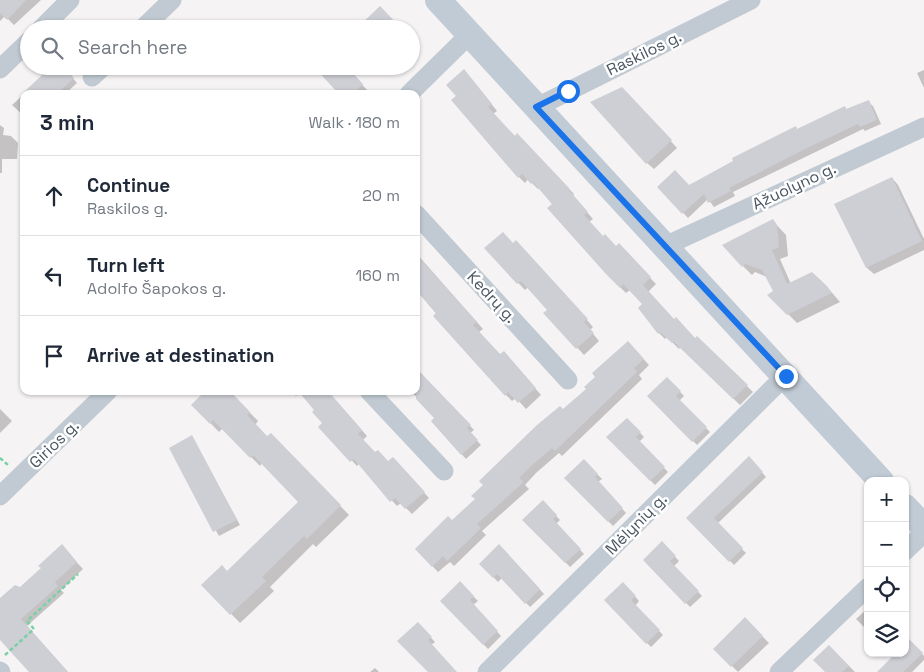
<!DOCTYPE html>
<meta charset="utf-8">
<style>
body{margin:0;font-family:"Space Grotesk",sans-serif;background:#f6f6f7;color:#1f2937}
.controls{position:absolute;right:15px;bottom:15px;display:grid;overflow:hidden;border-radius:10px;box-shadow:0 1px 4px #0004}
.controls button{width:45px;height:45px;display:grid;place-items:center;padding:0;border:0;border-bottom:1px solid #e0e1e3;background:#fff;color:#1f2937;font:25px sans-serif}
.stop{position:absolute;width:15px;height:15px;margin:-11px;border:4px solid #1a73e8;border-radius:50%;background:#fff}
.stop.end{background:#1a73e8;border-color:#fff;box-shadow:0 1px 5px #0008}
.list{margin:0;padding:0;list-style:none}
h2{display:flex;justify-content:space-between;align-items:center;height:65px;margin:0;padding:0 20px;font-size:21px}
h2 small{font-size:16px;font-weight:400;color:#747a83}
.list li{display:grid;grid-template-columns:32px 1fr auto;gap:15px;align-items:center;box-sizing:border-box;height:80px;padding:0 20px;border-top:1px solid #e0e1e3}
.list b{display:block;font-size:19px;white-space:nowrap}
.list p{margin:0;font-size:16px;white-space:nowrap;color:#747a83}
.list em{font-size:16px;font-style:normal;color:#747a83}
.icon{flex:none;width:28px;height:28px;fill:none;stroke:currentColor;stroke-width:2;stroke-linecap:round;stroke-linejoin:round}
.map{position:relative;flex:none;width:924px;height:672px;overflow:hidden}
.search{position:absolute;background:#fff;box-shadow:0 1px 4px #0004;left:20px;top:20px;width:400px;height:55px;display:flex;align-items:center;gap:12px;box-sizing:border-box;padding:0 18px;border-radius:28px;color:#747a83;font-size:19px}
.panel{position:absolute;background:#fff;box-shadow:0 1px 4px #0004;left:20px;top:90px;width:400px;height:305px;border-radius:10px}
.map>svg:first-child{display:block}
.shadow{fill:#0003}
.building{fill:#cdcfd5}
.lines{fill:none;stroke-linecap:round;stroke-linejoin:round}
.path{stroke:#7ad0a6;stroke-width:2.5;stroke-dasharray:4 2.5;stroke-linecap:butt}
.street{stroke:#c1cad2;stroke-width:19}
.secondary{stroke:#c1cbd6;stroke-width:26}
.route{stroke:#1a73e8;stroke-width:6}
.labels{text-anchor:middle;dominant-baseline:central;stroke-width:5;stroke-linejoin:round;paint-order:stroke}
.street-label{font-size:16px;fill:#4a5661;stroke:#fff}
</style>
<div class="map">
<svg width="924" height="672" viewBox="0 0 924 672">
<rect width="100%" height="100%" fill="#f5f3f3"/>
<g class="shadow">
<polygon points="0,0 41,0 14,25 5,16 0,21"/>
<polygon points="411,40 417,45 411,51"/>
<polygon points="62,66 77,83 65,94 24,94"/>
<polygon points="319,66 366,66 354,76 369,92 367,94 341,94"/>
<polygon points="924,70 924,88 917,73"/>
<polygon points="470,77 497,111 493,114 515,137 517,135 574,194 573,196 593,219 589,222 603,238 617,247 619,245 656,284 648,292 674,320 696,339 697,338 753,392 740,405 680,347 679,349 667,337 665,339 659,333 644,304 630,290 626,293 620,287 539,188 538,189 528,179 525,183 519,177 458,96"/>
<polygon points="24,94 24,116 12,105"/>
<polygon points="629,95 677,148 654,169 647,163"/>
<polygon points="868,102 873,106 881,124 865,131 863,129 733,192 735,196 714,207 708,199 688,218 659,187 688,186 845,108 847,110"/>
<polygon points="0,125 4,128 3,135 11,136 18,143 17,159 2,159 2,173 0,173"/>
<polygon points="892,178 898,185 924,239 924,250 874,274 867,268 836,204"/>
<polygon points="773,221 786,235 788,256 780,259 791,284 827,287 840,302 797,323 769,295 775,292 767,277 755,272 752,275 743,266"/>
<polygon points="513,244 562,291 593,327 590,330 599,341 584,355 545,313 549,310 528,287 525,290 486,249"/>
<polygon points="416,253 483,329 479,332 501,356 510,359 541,395 526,409 516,398 512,401 506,395 416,290"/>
<polygon points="634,349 649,365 639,375 642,379 562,456 559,453 536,473 525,485 529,489 482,531 486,535 454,566 450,562 438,572 416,549 453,522 563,411"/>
<polygon points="416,368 474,430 470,433 481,445 466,459 432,422 436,419 411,391 416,391"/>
<polygon points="667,378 684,396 679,401 710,432 697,445 649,396"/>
<polygon points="229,391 258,421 255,425 267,438 271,434 349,515 316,547 313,544 270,587 274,591 240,623 203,585 227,572 300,502 262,463 260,466 223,428 219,432 193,405"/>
<polygon points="291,391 327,391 367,436 363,440 375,454 389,462 398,464 429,498 412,514 401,503 397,506 359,464 357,466 320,427 324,423 316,410 300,392 296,396"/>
<polygon points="0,409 12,421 0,433"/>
<polygon points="627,419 644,437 639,442 668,472 655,485 608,437"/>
<polygon points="192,437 240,525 219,536 170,448"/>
<polygon points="749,458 766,477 717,524 746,553 734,565 688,518"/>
<polygon points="584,461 602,479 598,482 626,513 613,526 566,478"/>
<polygon points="543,502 560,520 556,524 584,554 570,567 524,520"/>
<polygon points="662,543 679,561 674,566 702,596 690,607 645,560"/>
<polygon points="504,550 544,594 530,607 502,578 498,582 481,564"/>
<polygon points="68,553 83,569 61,590 64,593 27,626 68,672 32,672 0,633 0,600 20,589"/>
<polygon points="460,583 478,601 473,605 501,636 488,649 442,601"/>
<polygon points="623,583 639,601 635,606 663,635 651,647 605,600"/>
<polygon points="868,608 868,631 856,619"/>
<polygon points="745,619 769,643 738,672 715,649"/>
<polygon points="418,624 435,642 431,645 456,672 430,672"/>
<polygon points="910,641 924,656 924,660 912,672 879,672 892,658 888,653 905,653"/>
<polygon points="829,646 855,672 827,672"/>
<polygon points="375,668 379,672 370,672"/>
</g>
<g class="building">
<polygon points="0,0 26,0 7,20 0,13"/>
<polygon points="380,6 402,29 356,29"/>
<polygon points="34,66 63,66 74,78 57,94 22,94 42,75"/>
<polygon points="313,66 346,66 363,84 353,94 339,94"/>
<polygon points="464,69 492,104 488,107 515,136 517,133 569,188 568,189 588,212 584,215 603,236 605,234 616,246 619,243 651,277 643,285 674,319 676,317 695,338 697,336 748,385 733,399 674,342 672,343 660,332 658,334 638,308 642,304 623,284 620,288 606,274 547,208 552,204 533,182 531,184 522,174 518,178 451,100 456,96 446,85"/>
<polygon points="622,87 672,140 646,164 590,102"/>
<polygon points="869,100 877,120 860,127 858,124 807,148 729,188 731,191 708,203 704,194 682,214 657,187 675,170 689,185 733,161 732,158 796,126 797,129 845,106 846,109"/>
<polygon points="892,177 922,241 866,268 834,204"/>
<polygon points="773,219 777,225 779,247 772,250 787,284 812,272 827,286 832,293 787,315 767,295 773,291 762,270 745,264 742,267 722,245"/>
<polygon points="503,232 513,243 516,240 588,319 584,322 594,333 576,349 543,313 547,310 521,281 517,284 484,248"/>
<polygon points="416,254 477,322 473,325 500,354 504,351 536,388 518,403 508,392 505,396 433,316 436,313 416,289"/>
<polygon points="628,341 644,359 634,368 637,372 555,451 552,448 530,467 519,478 524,482 477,524 481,528 468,541 447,561 443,556 432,567 415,549 448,516 452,520 475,499 471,496 483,485 479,481 537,425 560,406 563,409 586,389 584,387 595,377 592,373"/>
<polygon points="416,368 471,425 467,428 478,440 461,455 431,421 434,418 416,399"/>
<polygon points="667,377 681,391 676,396 707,427 692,442 647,396"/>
<polygon points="205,391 230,391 250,412 247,415 267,436 271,433 341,505 307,539 304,536 262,577 266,581 230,615 201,585 222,565 227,571 298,502 253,455 250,458 213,420 210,424 191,405"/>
<polygon points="298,391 328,391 362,430 358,434 375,452 378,450 388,461 393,457 425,492 405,509 395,498 390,502 354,459 350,462 318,427 322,423 312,412 314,410"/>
<polygon points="627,418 641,432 636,437 665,467 650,481 606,437"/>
<polygon points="192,435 237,520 213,532 169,448"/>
<polygon points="749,456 763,472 714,518 743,548 729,562 686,518"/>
<polygon points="584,459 598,474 595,477 623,508 608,522 564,478"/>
<polygon points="543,500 557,515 553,519 581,549 565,563 522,520"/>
<polygon points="662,541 676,556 670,561 699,591 685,604 643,560"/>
<polygon points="62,544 77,562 55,582 58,586 21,619 68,672 29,672 0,640 0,598 15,585 20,587 41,568 38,566"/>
<polygon points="499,544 540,589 525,604 497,574 493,578 479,564"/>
<polygon points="460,581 474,596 470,600 498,631 483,645 440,601"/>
<polygon points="623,582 636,596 631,600 660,630 646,644 604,600"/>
<polygon points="745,617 763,636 731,667 713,649"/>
<polygon points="418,622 432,637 428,640 457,672 428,672 397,641"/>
<polygon points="905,635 923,653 903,672 877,672 896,653 905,653"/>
<polygon points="829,645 849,666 842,672 825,672 813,660"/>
</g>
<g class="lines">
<g class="path">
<polyline points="0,458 8,465"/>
<polyline points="5,655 34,629 27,621 78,574"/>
</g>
<g class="street">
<polyline points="41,29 70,0"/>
<polyline points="142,29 172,0"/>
<polyline points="0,69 29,41"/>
<polyline points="92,77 104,66"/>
<polyline points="409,94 470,34"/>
<polyline points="537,107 751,0"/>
<polyline points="416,214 568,380"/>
<polyline points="665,246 924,127"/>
<polyline points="369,391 444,471"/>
<polyline points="0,496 108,391"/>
<polyline points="905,551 924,533"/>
<polyline points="0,671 1,672"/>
<polyline points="487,672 785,376"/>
<polyline points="779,672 868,587"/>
</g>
<g class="secondary">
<polyline points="438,0 881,481"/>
<polyline points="905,507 924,527"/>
</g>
</g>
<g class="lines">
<polyline class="route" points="568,91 536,107 786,376"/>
</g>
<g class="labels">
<g class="street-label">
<text transform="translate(644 53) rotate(-26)">Raskilos g.</text>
<text transform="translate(794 186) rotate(-25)">Ąžuolyno g.</text>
<text transform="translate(492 297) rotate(47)">Kedrų g.</text>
<text transform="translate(54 444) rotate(-44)">Girios g.</text>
<text transform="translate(636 524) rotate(-45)">Mėlynių g.</text>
</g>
</g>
</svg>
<div class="controls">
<button>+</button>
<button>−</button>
<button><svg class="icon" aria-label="locate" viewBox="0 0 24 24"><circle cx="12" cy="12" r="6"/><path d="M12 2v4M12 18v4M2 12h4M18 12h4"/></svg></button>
<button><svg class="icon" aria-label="layers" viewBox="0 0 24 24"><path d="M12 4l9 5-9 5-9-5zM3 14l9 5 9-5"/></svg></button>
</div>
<div class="stop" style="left:568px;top:91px"></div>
<div class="stop end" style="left:786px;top:376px"></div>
<div class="search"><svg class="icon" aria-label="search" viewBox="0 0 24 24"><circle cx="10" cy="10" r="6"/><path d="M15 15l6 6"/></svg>Search here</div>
<section class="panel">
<h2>3 min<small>Walk · 180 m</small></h2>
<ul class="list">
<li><svg class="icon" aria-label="ahead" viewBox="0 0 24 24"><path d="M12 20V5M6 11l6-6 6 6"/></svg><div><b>Continue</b><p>Raskilos g.</p></div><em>20 m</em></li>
<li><svg class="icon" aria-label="left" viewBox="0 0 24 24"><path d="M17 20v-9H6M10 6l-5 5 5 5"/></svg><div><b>Turn left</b><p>Adolfo Šapokos g.</p></div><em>160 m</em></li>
<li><svg class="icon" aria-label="arrive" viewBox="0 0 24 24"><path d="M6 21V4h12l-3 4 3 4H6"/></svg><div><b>Arrive at destination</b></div></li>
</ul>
</section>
</div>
